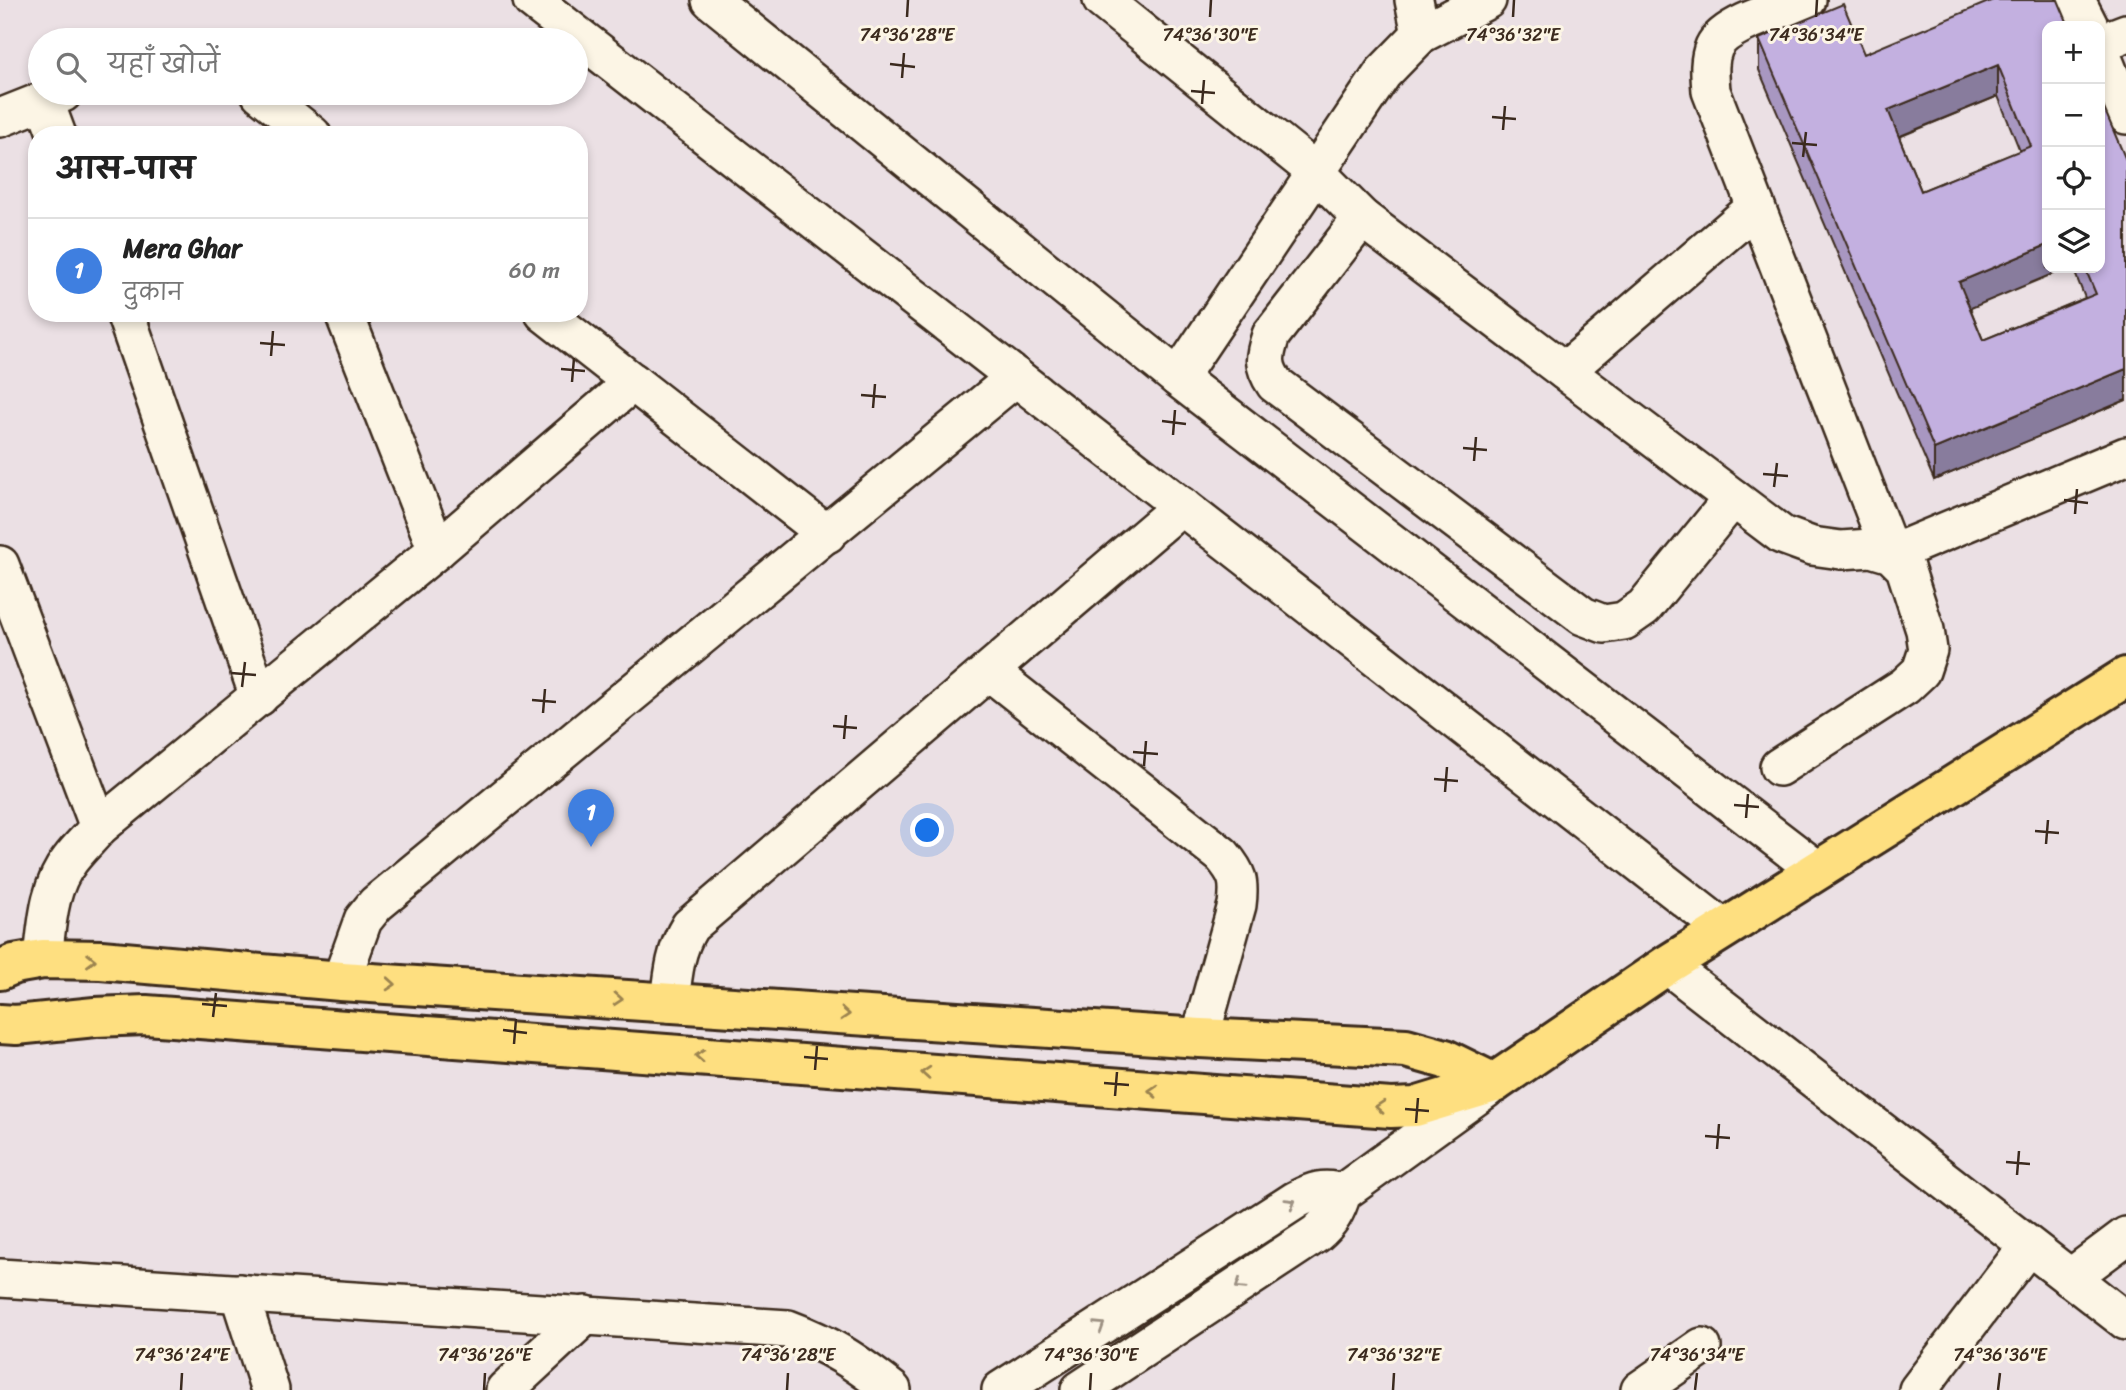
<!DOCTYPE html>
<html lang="hi">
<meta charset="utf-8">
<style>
body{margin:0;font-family:Sriracha,"Playpen Sans Deva",sans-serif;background:#f6f6f6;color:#222}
.controls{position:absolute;right:21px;top:21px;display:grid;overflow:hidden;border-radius:14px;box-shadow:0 4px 10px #0003}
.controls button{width:63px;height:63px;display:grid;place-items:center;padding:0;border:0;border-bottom:2px solid #e0e0e0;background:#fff;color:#222;font:35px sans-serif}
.you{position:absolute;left:928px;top:831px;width:24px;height:24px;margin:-18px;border:5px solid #fff;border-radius:50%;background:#1a73e8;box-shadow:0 0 0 10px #1a73e833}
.badge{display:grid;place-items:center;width:46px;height:46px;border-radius:50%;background:#3b2a1e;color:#fff;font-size:23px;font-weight:700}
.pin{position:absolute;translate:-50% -58px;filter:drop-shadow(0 2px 4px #0008)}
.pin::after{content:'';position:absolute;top:37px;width:24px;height:21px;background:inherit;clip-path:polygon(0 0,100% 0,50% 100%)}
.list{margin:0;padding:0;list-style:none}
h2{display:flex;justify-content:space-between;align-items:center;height:91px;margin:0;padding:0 28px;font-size:30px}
h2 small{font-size:23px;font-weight:400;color:#767676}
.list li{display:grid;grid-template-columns:46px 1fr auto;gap:21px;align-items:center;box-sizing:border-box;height:105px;padding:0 28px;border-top:2px solid #e0e0e0}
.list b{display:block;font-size:26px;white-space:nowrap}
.list p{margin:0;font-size:23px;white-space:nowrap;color:#767676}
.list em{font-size:23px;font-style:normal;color:#767676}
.icon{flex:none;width:38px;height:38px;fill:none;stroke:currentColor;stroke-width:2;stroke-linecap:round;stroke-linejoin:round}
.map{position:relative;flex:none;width:2126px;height:1390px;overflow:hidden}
.search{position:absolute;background:#fff;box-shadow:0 4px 10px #0003;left:28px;top:28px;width:560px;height:77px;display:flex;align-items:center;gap:18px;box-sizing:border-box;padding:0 24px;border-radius:38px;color:#767676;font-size:26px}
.panel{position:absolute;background:#fff;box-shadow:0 4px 10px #0003;left:28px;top:126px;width:560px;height:196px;border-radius:28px}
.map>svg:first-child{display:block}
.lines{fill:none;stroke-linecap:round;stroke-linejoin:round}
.minor-casing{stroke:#3b2a1e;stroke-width:42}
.major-casing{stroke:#3b2a1e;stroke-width:44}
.minor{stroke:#fcf5e5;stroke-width:37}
.major{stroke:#fedf80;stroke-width:38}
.wall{fill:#a897c1;stroke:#3b2a1e;stroke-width:2;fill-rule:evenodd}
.shaded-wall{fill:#887b9d;stroke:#3b2a1e;stroke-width:2}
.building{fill:#c3b0e0;stroke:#3b2a1e;stroke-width:2;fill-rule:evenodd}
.oneway{stroke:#9c844f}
.oneway2{stroke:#9c9082}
.ticks{fill:none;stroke:#3b2a1e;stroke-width:2.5}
.ticks-label{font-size:18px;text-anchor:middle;fill:#3b2a1e;stroke:#fcf5e5;stroke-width:6;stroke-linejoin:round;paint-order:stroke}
</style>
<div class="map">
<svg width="2126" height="1390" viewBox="0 0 2126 1390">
<rect width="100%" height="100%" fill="#ebe0e4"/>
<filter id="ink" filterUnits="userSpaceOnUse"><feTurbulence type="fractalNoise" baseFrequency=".0143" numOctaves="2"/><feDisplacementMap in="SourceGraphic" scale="14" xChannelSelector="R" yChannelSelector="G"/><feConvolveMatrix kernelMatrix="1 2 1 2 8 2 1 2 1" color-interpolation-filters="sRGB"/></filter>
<g filter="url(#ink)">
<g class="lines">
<defs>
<g id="minor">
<polyline points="532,0 1724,929"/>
<polyline points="711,0 1178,378 1817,870"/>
<polyline points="1102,0 1316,172 1362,218 1782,535 1812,546 1841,550 1871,548 1891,554 1905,568 1925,630 1928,650 1921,671 1905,686 1779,767"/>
<polyline points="1414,0 1421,34"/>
<path d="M1807 0C1783 9 1725 23 1714 47 1708 61 1710 76 1711 91L1891 554 2126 456"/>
<polyline points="2076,0 2089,26"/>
<polyline points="2100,43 2126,33"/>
<polyline points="2100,51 2126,115"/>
<polyline points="260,93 312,135"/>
<polyline points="44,100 57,135"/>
<polyline points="0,118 63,93"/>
<path d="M1362 218 1271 335C1264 357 1262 365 1275 384L1583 616 1604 624 1624 621 1644 607 1733 498"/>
<polyline points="125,313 259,697"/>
<polyline points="344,313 437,550"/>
<polyline points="544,313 827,534"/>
<polyline points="1565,371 1756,207"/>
<polyline points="1178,378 1383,73 1421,34 1487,0"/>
<polyline points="0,565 99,827"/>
<path d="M990 672 1222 855C1238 874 1240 881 1237 905L1200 1038"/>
<path d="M43 959C47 926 48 887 70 860 79 848 90 838 99 827L437 550 633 382"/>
<polyline points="1667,965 2126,1321"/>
<polyline points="341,981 363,920 376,904 1016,377"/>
<path d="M670 1003C673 975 675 950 690 926L1182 506"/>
<path d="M0 1278 788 1329C831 1345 856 1362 892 1390"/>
<polyline points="2070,1278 2126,1236"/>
<polyline points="239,1293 270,1390"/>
<polyline points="505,1390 586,1315"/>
<path d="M1001 1390 1296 1200C1313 1191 1324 1187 1342 1193"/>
<path d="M1080 1390 1316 1234C1330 1222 1337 1211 1342 1193L1486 1089"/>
<polyline points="1640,1390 1702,1347"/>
<polyline points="1918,1390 2028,1246"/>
</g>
<g id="major">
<polyline points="0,970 14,964 43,959 101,960 341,981 1200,1038 1406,1048 1445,1059 1494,1083"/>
<polyline points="0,1024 16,1025 95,1017 146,1015 1391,1108 1415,1107 1494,1083 1667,965 2126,677"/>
</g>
</defs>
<use href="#minor" class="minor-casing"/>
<use href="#major" class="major-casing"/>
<use href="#minor" class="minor"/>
<use href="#major" class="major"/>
</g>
<path class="wall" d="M2058 0 2047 268 1970 308 1983 340 2085 298 2073 268H2100L2126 160V400L1934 480 1759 70V39L1864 54ZM1998 96 2020 151 1921 191 1899 137Z"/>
<g class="shaded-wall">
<polygon points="1998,65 1998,96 1888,141 1888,110"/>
<polygon points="2047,245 2047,268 2067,268 1959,313 1959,282"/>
<polygon points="2126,369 2126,400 1934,480 1934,449"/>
</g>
<path class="building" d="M1993 0H2058L2069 26H2047V245L1959 282 1983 340 2096 294 2085 268H2100V99L2126 160V369L1934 449 1759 39 1843 4 1864 54ZM1998 65 2031 146 1921 191 1888 110Z"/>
<defs><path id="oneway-chevron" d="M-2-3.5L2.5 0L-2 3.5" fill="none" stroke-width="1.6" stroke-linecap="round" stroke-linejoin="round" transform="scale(1.75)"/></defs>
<g class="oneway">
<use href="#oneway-chevron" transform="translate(91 960) rotate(1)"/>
<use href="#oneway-chevron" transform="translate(391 984) rotate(4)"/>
<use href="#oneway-chevron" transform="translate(618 999) rotate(4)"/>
<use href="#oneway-chevron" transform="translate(845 1014) rotate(4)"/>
<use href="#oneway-chevron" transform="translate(700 1056) rotate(-176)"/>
<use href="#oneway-chevron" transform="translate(926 1073) rotate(-176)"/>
<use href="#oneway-chevron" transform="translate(1153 1091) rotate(-176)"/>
<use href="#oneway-chevron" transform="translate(1380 1107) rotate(-176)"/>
</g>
<g class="oneway2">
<use href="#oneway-chevron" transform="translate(1291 1203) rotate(-31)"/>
<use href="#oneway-chevron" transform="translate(1240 1285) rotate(147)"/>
<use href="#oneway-chevron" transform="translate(1100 1326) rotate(-33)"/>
</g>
</g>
<path class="ticks" d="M907 17 908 0M1210 17 1211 0M1513 17 1514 0M1816 17 1817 0M890 64 915 67M902 78 904 53M1191 91 1215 93M1202 104 1204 80M1492 117 1516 119M1503 130 1505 106M1792 143 1817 145M1803 157 1806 132M260 343 285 345M271 356 273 331M561 369 585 371M572 382 574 358M861 395 886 397M873 408 875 384M1162 421 1186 424M1173 435 1175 410M1463 448 1487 450M1474 461 1476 437M1763 474 1788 476M1774 487 1777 463M2064 500 2088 503M2075 514 2077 489M231 673 256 675M242 687 245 662M532 700 556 702M543 713 545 689M833 726 857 728M844 739 846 715M1133 752 1158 754M1144 766 1146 741M1434 779 1458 781M1445 792 1447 767M1734 805 1759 807M1746 818 1748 794M2035 831 2059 833M2046 844 2048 820M202 1004 227 1006M213 1017 216 993M503 1030 527 1033M514 1044 516 1019M804 1057 828 1059M815 1070 817 1046M1104 1083 1129 1085M1115 1096 1117 1072M1405 1109 1429 1111M1416 1123 1418 1098M1705 1136 1730 1138M1717 1149 1719 1124M2006 1162 2030 1164M2017 1175 2019 1151M181 1390 182 1373M484 1390 485 1373M787 1390 788 1373M1090 1390 1091 1373M1393 1390 1394 1373M1695 1390 1697 1373M1998 1390 2000 1373"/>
<g class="ticks-label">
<text x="907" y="41">74°36'28"E</text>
<text x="1210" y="41">74°36'30"E</text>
<text x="1513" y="41">74°36'32"E</text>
<text x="1816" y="41">74°36'34"E</text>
<text x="182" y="1361">74°36'24"E</text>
<text x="485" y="1361">74°36'26"E</text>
<text x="788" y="1361">74°36'28"E</text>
<text x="1091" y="1361">74°36'30"E</text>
<text x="1394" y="1361">74°36'32"E</text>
<text x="1697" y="1361">74°36'34"E</text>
<text x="2000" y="1361">74°36'36"E</text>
</g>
</svg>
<div class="controls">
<button>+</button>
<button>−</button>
<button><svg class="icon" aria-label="locate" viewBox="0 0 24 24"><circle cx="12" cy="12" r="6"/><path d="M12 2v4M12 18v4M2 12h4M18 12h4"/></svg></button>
<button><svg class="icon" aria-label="layers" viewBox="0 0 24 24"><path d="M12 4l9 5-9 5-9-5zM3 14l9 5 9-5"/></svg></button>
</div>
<div class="you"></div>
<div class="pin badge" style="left:591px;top:847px;background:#3f7fe0">1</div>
<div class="search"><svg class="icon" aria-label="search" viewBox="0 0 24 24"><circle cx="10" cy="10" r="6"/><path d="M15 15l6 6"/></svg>यहाँ खोजें</div>
<section class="panel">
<h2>आस-पास<small></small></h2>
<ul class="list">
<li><span class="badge" style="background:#3f7fe0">1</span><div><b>Mera Ghar</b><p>दुकान</p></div><em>60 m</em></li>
</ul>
</section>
</div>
